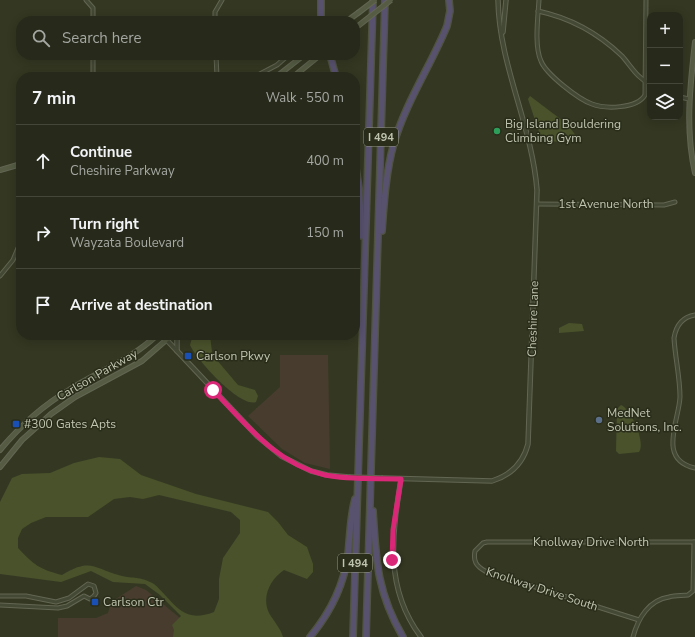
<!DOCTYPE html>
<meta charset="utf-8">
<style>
body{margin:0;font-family:"Nunito Sans",sans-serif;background:#2f3223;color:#f1f3f6}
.controls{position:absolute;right:12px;top:12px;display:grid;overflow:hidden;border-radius:8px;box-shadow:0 2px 10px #0003}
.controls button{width:36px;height:36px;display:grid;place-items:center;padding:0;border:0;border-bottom:1px solid #434639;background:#272a1a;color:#f1f3f6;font:20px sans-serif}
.stop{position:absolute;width:12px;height:12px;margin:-9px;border:3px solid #db2777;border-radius:50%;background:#fff}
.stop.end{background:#db2777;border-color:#fff;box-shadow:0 1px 4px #0008}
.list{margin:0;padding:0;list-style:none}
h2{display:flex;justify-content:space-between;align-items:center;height:52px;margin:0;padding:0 16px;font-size:17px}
h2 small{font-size:13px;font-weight:400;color:#a4a7a2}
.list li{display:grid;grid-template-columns:26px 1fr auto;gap:12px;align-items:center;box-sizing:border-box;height:72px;padding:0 16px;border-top:1px solid #434639}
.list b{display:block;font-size:15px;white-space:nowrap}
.list p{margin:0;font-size:13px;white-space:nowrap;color:#a4a7a2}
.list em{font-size:13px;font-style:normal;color:#a4a7a2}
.icon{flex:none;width:22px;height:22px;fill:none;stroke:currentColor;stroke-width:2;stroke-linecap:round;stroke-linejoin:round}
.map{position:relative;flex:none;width:695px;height:637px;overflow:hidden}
.search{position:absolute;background:#272a1a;box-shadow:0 2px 10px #0003;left:16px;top:16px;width:344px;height:44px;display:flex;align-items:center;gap:10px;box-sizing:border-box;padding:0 14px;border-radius:16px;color:#a4a7a2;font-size:15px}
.panel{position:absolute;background:#272a1a;box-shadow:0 2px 10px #0003;left:16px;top:72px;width:344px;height:268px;border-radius:16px}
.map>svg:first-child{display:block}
.green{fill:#483c2f}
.water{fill:#49522b;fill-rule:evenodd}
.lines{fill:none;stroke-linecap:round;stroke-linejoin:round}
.minor-casing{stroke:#626653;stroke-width:5}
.tertiary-casing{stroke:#626653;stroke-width:5.5}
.secondary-casing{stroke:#626653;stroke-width:6}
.motorway-casing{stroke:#4f5340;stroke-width:8}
.minor{stroke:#444935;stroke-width:3}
.tertiary{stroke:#444935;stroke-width:3.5}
.secondary{stroke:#555c43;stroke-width:4}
.motorway{stroke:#59526f;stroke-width:5.5}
.tertiary-bridge-casing{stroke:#626653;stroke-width:5.5;stroke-linecap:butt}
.secondary-bridge-casing{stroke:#626653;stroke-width:6;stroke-linecap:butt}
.tertiary-bridge{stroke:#444935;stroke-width:3.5}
.secondary-bridge{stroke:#555c43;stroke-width:4}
.route{stroke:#db2777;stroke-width:5}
.leisure-dot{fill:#2e9e5b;stroke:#292d1a;stroke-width:1.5}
.transit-dot{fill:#1a4fb4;stroke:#292d1a;stroke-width:1.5}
.service-dot{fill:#5c6f8a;stroke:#292d1a;stroke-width:1.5}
.labels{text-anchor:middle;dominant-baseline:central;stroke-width:3;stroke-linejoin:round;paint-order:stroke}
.shield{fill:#292d1a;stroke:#939783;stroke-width:1}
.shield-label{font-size:11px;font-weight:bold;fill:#c0c5b0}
.poi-label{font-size:12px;fill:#c0c5b0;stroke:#292d1a;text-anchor:start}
.street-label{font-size:12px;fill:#c0c5b0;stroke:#292d1a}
</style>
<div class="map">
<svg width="695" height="637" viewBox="0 0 695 637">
<rect width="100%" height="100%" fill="#343822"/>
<g class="green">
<polygon points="280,355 328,355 330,469 305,463 282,449 248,416 280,387"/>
<polygon points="136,586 146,590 180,618 179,637 58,637 58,618 96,618 108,613 111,602"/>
</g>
<g class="water">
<polygon points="530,96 567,124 577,137 576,140 570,142 542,141 528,99"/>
<polygon points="569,323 582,324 584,331 559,333 559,328"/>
<path d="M193 335H210L212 352 216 359 238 385 255 390 258 396 256 402C240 408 196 359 190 345Z"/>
<path d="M621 405C631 409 646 443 639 452L619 454 616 451 617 409Z"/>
<path d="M99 457 120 459 141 475 196 494 268 512 278 522 288 535 307 547 313 564V572L307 579 284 570C271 579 261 596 269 613 273 620 281 629 283 637H173L174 630 172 625 181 616 160 595 145 584 113 582 91 571 61 582 0 574V502L12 478 22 474 50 473 74 463ZM159 495 231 512 240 520V533L223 558 219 579V599L214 612C190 621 181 613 165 595 161 591 158 587 154 584 139 576 137 579 122 576 93 569 92 557 62 575 39 569 34 565 18 548V538L22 529 31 523 46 517H88L114 499 130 497 143 499Z"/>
</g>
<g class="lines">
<defs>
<g id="minor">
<polyline points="86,0 93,8 93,21"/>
<path d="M539 0C538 17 534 46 541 61 546 74 578 99 592 104 605 109 637 109 645 95L646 0"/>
<path d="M538 11C571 18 598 33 622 56 631 66 637 78 650 84"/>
<polyline points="215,21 215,12 222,0"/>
<polyline points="216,55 217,77"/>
<polyline points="93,77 93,55"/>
<polyline points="254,77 277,65 285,58"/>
<polyline points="680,97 689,99"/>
<polyline points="537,204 664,205 675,202"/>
<polyline points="0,276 13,260 21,241"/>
<path d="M695 315C682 317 676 326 674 338 675 357 680 377 680 397 679 421 657 460 695 468"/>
<polyline points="0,596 26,596 56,602 69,598 88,584 94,586 96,593 94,596 90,599 84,596 67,606 58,608 0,605"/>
<path d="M639 620 485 571C476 566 473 561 475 551L483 543 487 542H695"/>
<path d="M633 637C638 618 649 600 669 597 676 595 682 596 688 595L693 591 694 542"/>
</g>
<g id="tertiary">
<polyline points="503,32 506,0"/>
<polyline points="162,335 258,437 281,456 311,471 327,475 349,477"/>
<polyline points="177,351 177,335"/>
<path d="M383 478 492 481C511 475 523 464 528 444L537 190C532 125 499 65 498 0"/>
<path d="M401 479C392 535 384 588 421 637"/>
</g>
<g id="secondary">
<polyline points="347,21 358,13"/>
<path d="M695 42C690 87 685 129 695 173"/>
<polyline points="276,77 304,55"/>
<polyline points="293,77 320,55"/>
<polyline points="0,170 21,164"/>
<path d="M0 450C20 426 42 406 69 390 99 371 131 360 157 335"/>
<polyline points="0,467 22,440 51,414 75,397 142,361 172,335"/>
</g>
<g id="motorway">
<polyline points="321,0 321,21"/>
<polyline points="330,55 336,77"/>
<polyline points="355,162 359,188 362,236"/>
<path d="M382 231C384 202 386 171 394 143 406 102 431 65 447 26L450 11 449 0"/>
<path d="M373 511C376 560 377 593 403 637"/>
<path d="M310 637C330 613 344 586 348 554 350 536 350 517 355 499"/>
<polyline points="353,637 373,0"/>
<polyline points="366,637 385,0"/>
</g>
</defs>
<use href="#minor" class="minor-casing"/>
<use href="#tertiary" class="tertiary-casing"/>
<use href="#secondary" class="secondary-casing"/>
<use href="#motorway" class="motorway-casing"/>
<use href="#minor" class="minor"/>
<use href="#tertiary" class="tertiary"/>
<use href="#secondary" class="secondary"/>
<use href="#motorway" class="motorway"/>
<defs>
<polyline id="tertiary-bridge" points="349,477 383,478"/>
<g id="secondary-bridge">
<polyline points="358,13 375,0"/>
<polyline points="358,26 391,0"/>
</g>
</defs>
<use href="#tertiary-bridge" class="tertiary-bridge-casing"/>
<use href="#secondary-bridge" class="secondary-bridge-casing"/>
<use href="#tertiary-bridge" class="tertiary-bridge"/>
<use href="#secondary-bridge" class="secondary-bridge"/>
</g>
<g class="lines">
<path class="route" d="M213 390C245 423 276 464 325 475 349 480 376 478 401 479L393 530 392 560"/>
</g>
<circle class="leisure-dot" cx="497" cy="131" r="4"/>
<g class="transit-dot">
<rect x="184" y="352" width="8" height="8" rx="2"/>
<rect x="12" y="420" width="8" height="8" rx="2"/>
<rect x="91" y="598" width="8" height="8" rx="2"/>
</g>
<circle class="service-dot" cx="599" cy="420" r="4"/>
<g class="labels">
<g class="shield">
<rect x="364" y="128" width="34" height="18" rx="3"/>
<rect x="338" y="554" width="34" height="18" rx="3"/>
</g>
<g class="shield-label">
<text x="381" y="137">I 494</text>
<text x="355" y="563">I 494</text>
</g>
<g class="poi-label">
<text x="505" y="124">Big Island Bouldering<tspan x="505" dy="14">Climbing Gym</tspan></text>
<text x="196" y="356">Carlson Pkwy</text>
<text x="607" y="413">MedNet<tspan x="607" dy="14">Solutions, Inc.</tspan></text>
<text x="24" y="424">#300 Gates Apts</text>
<text x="103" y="602">Carlson Ctr</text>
</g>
<g class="street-label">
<text x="606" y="204">1st Avenue North</text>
<text transform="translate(533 319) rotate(-88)">Cheshire Lane</text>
<text transform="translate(97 375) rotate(-30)">Carlson Parkway</text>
<text x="591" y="542">Knollway Drive North</text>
<text transform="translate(542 589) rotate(18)">Knollway Drive South</text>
</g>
</g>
</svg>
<div class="controls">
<button>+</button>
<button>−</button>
<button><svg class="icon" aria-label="layers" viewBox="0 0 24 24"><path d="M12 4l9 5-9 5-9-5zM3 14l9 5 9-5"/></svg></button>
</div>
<div class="stop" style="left:213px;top:390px"></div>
<div class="stop end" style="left:392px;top:560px"></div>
<div class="search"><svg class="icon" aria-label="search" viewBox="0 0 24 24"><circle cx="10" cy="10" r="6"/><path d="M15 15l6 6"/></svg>Search here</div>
<section class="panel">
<h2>7 min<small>Walk · 550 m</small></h2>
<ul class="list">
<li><svg class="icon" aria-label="ahead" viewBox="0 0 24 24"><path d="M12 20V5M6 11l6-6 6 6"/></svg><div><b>Continue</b><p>Cheshire Parkway</p></div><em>400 m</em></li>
<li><svg class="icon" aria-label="right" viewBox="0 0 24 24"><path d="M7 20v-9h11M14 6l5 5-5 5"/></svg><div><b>Turn right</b><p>Wayzata Boulevard</p></div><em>150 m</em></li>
<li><svg class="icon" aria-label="arrive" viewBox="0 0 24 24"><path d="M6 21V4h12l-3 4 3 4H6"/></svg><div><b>Arrive at destination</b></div></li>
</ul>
</section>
</div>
